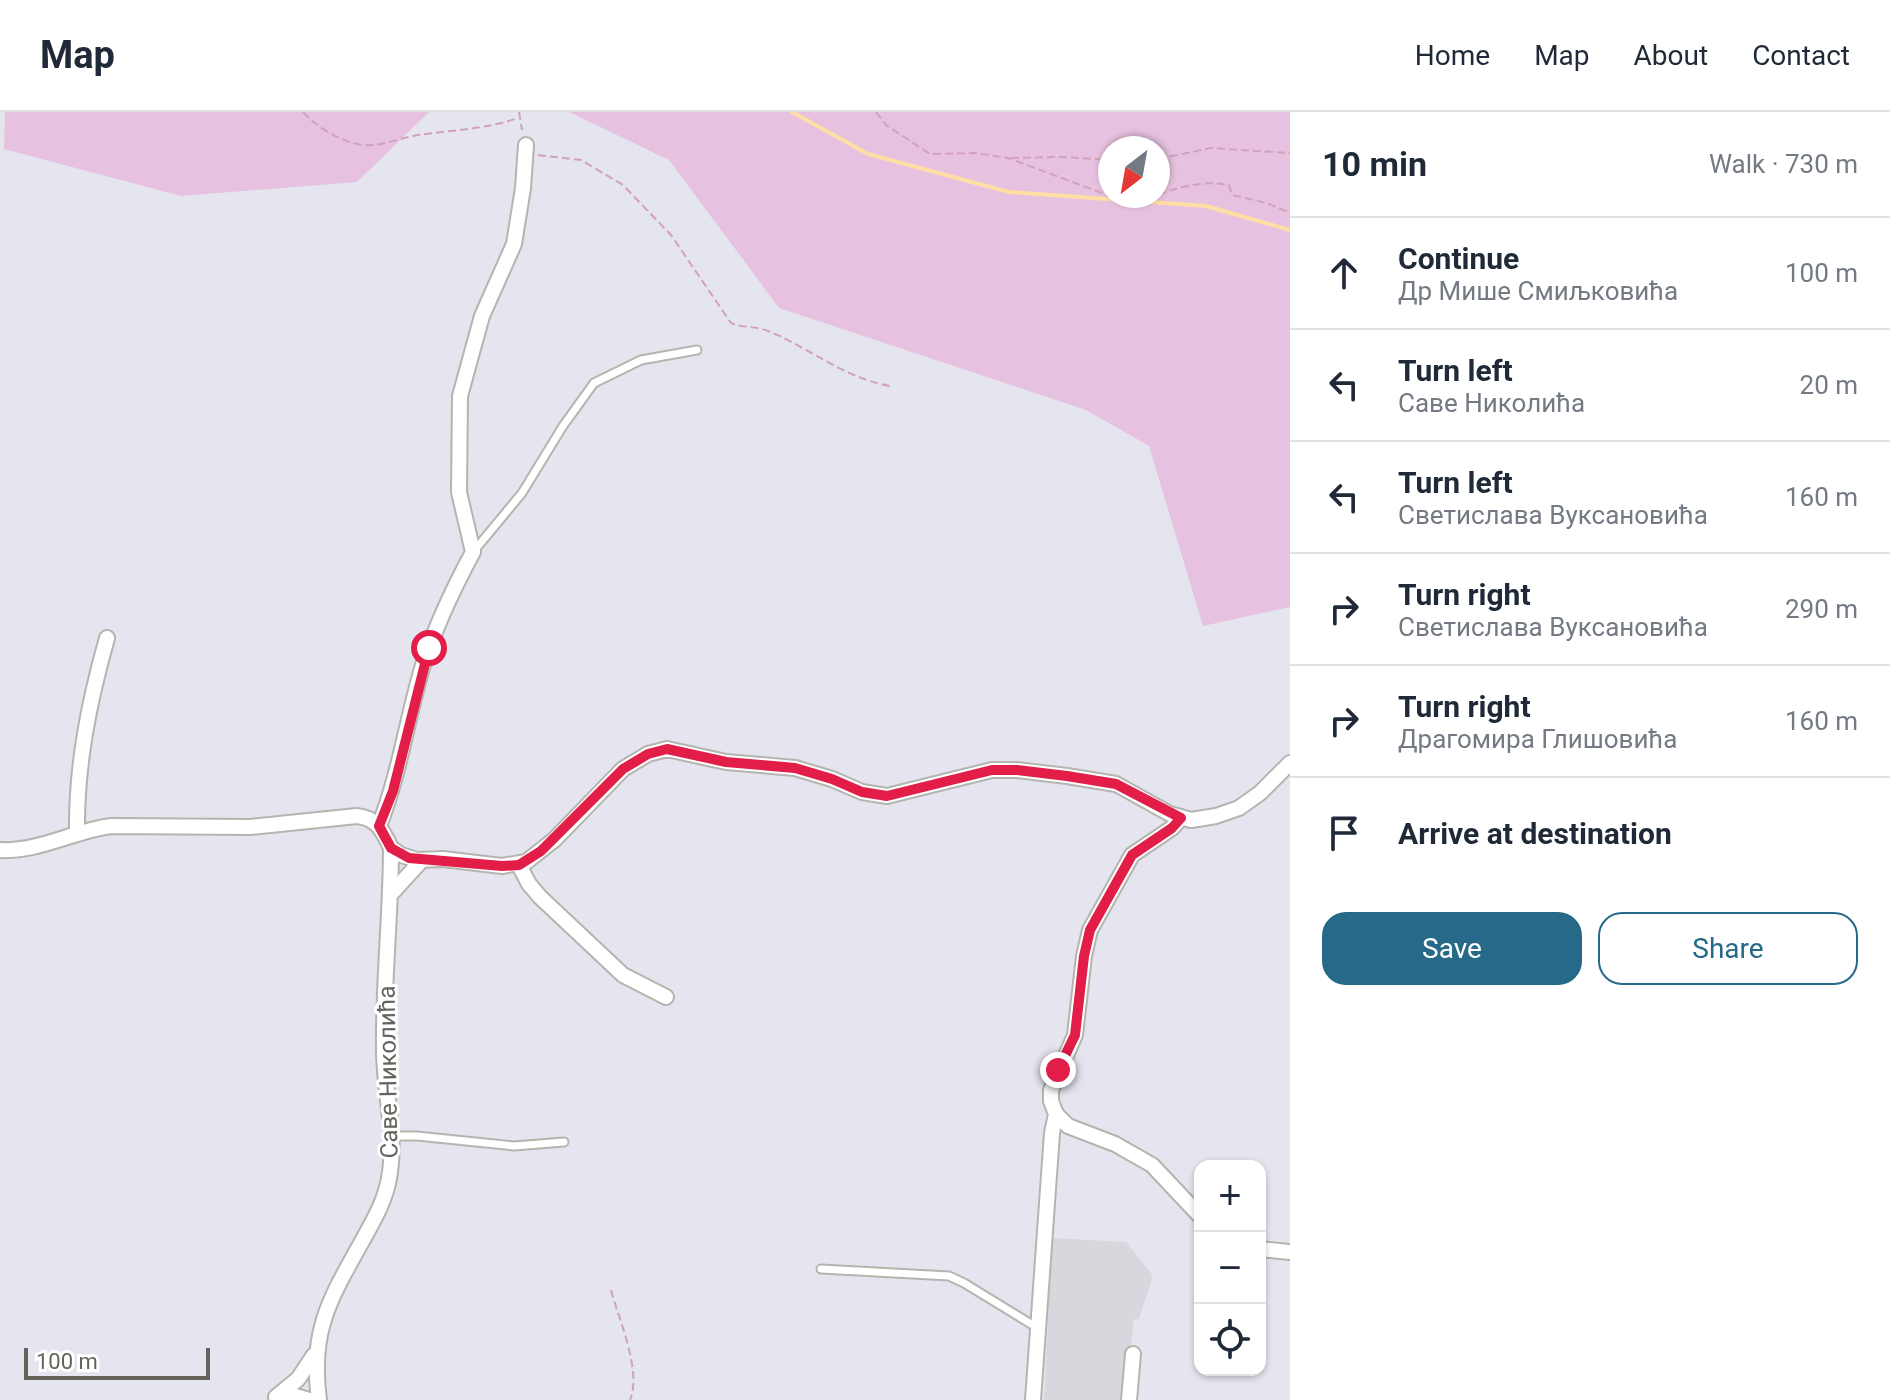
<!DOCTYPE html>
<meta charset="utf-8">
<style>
body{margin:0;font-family:Roboto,sans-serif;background:#f2f2f3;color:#1f2937}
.controls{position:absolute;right:24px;bottom:24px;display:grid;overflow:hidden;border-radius:16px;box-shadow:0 2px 6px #0004}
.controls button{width:72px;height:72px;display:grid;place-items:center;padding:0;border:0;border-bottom:2px solid #e0e1e3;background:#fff;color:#1f2937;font:40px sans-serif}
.compass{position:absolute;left:1098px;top:24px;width:72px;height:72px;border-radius:50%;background:#fff;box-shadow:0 2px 6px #0004;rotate:211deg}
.scale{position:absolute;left:24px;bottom:20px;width:186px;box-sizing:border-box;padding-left:8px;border:4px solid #66635d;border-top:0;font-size:22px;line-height:28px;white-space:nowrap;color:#66635d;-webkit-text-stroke:6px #fff;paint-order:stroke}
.stop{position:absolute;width:24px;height:24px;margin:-18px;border:6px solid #e11d48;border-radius:50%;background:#fff}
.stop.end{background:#e11d48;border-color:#fff;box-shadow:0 2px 8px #0008}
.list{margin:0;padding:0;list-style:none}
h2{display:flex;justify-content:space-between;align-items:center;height:104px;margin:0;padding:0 32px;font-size:34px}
h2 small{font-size:26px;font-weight:400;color:#747a83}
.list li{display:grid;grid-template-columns:52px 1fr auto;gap:24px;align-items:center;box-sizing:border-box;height:112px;padding:0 32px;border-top:2px solid #e0e1e3}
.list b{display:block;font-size:30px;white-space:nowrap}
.list p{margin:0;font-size:26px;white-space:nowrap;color:#747a83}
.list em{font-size:26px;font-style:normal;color:#747a83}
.actions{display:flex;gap:16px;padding:24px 32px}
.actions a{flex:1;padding:18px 0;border:2px solid #276988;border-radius:24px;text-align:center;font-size:28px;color:#276988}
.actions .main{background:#276988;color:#fff}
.icon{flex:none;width:44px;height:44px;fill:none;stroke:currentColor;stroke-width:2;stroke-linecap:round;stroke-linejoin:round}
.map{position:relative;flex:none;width:1290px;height:1288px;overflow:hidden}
header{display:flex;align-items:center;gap:48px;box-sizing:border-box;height:112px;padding:0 40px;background:#fff;border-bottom:2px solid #e0e1e3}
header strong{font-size:38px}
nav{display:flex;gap:44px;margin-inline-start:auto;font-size:28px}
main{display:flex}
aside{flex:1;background:#fff}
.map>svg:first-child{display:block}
.industrial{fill:#d7d8de}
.green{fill:#e7c2e0;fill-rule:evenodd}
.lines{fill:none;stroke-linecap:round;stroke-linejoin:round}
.stream{stroke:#ffdea5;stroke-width:4}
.service-casing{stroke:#b5b4ae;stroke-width:11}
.minor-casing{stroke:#b5b4ae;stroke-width:18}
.path{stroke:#d2a1bb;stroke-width:2;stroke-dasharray:8 4;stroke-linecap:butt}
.service{stroke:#fff;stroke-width:7}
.minor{stroke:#fff;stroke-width:14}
.route{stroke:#e11d48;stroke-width:10}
.labels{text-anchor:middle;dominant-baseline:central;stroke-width:6;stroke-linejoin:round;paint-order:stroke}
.street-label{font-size:24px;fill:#66635d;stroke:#fff}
</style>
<header>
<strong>Map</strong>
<nav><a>Home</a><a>Map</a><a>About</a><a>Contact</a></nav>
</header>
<main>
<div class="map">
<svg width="1290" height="1288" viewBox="0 0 1290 1288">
<rect width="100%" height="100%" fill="#e5e5ef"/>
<polygon class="industrial" points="1052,1126 1126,1130 1153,1164 1139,1207 1134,1207 1124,1288 1044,1288"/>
<g class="green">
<polygon points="5,0 429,0 357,70 181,84 4,37"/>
<path d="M569 0H1290V495L1203 514 1149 334 1086 298 779 196 669 48ZM1110 36H1158V84H1110Z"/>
</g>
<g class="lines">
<polyline class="stream" points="792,0 868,42 1009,80 1206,94 1290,118"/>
<defs>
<g id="service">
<polyline points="474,439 522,381 563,314 594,271 641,248 697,238"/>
<polyline points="391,1024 417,1024 514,1034 564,1030"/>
<polyline points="821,1157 949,1164 964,1171 1036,1215"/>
</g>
<g id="minor">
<path d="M379 714C400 661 407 606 423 553 436 513 453 477 473 440L459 380 460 284 482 204 514 132 523 76 526 33"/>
<path d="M77 721C76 654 89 590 107 526"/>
<polyline points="391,736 401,743 417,748 443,747 502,754 526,750 554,728 623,657 648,642 667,637 726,650 795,656 832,667 862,680 887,684 992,658 1017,658 1067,664 1116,672 1170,702 1191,708 1216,704 1239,696 1260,681 1290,651"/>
<path d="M0 738C39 740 73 719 111 714L250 715 357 704C377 706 383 719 391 736 391 803 383 870 384 938 384 980 397 1024 389 1066 385 1090 372 1111 360 1133 328 1190 310 1221 319 1288"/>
<polyline points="519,753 529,772 540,785 623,863 666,885"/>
<polyline points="390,783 422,748"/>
<polyline points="1056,1002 1068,1014 1115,1032 1152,1053 1200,1104"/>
<polyline points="1260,1137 1290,1140"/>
<polyline points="276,1285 298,1267 314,1243"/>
<polyline points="278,1285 292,1283 309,1288"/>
<polyline points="1033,1288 1052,1021 1056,1002 1051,989 1051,978 1075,923 1084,844 1090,818 1132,743 1172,716 1181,706"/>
<polyline points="1129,1288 1133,1242"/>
</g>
</defs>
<use href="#service" class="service-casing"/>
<use href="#minor" class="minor-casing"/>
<g class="path">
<path d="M303 0C318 16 341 30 363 33 379 35 397 27 413 24 448 18 484 18 518 6"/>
<polyline points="519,0 522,18"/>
<polyline points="876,0 886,13 930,42 975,41 1008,46 1110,84"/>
<path d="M538 43 581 48 623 73 671 123 731 211C743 216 756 214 768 219 810 236 844 266 890 274"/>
<polyline points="1011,46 1061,45 1110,48"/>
<polyline points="1158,47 1211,36 1290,41"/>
<path d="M1158 82C1182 75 1204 68 1229 73L1232 83 1267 91 1290 101"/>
<polyline points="1111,84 1138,88 1152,84"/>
<path d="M611 1178C619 1208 642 1259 630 1288"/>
</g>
<use href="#service" class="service"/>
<use href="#minor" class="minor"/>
</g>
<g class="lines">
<polyline class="route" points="429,536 393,679 379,714 391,736 409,746 502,754 519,753 541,739 623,657 648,642 667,637 726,650 795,656 832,667 862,680 887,684 992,658 1017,658 1067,664 1116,672 1181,706 1172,716 1132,743 1090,818 1084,844 1075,923 1058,958"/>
</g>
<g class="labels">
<g class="street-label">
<text transform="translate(388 960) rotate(-91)">Саве Николића</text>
</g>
</g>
</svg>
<div class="controls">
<button>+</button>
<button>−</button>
<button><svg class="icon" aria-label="locate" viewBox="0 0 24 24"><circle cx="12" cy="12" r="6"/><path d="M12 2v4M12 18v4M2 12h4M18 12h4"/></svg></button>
</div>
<svg class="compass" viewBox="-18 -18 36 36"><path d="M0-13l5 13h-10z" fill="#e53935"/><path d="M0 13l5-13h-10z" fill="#747a83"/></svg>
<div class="scale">100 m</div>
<div class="stop" style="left:429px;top:536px"></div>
<div class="stop end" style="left:1058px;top:958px"></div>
</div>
<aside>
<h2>10 min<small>Walk · 730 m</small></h2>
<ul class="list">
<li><svg class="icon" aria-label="ahead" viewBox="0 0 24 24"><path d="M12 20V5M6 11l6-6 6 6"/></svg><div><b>Continue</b><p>Др Мише Смиљковића</p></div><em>100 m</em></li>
<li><svg class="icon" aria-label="left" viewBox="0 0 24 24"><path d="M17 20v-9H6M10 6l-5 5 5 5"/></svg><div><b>Turn left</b><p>Саве Николића</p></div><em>20 m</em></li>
<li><svg class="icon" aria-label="left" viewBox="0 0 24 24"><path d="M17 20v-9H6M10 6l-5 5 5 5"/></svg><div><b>Turn left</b><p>Светислава Вуксановића</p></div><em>160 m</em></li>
<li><svg class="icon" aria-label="right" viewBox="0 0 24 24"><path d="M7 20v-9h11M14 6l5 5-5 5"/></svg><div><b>Turn right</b><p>Светислава Вуксановића</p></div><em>290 m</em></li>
<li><svg class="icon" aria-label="right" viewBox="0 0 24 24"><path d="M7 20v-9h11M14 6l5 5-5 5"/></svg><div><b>Turn right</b><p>Драгомира Глишовића</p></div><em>160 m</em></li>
<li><svg class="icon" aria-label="arrive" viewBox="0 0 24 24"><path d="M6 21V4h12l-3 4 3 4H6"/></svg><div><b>Arrive at destination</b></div></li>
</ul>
<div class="actions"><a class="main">Save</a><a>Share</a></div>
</aside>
</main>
